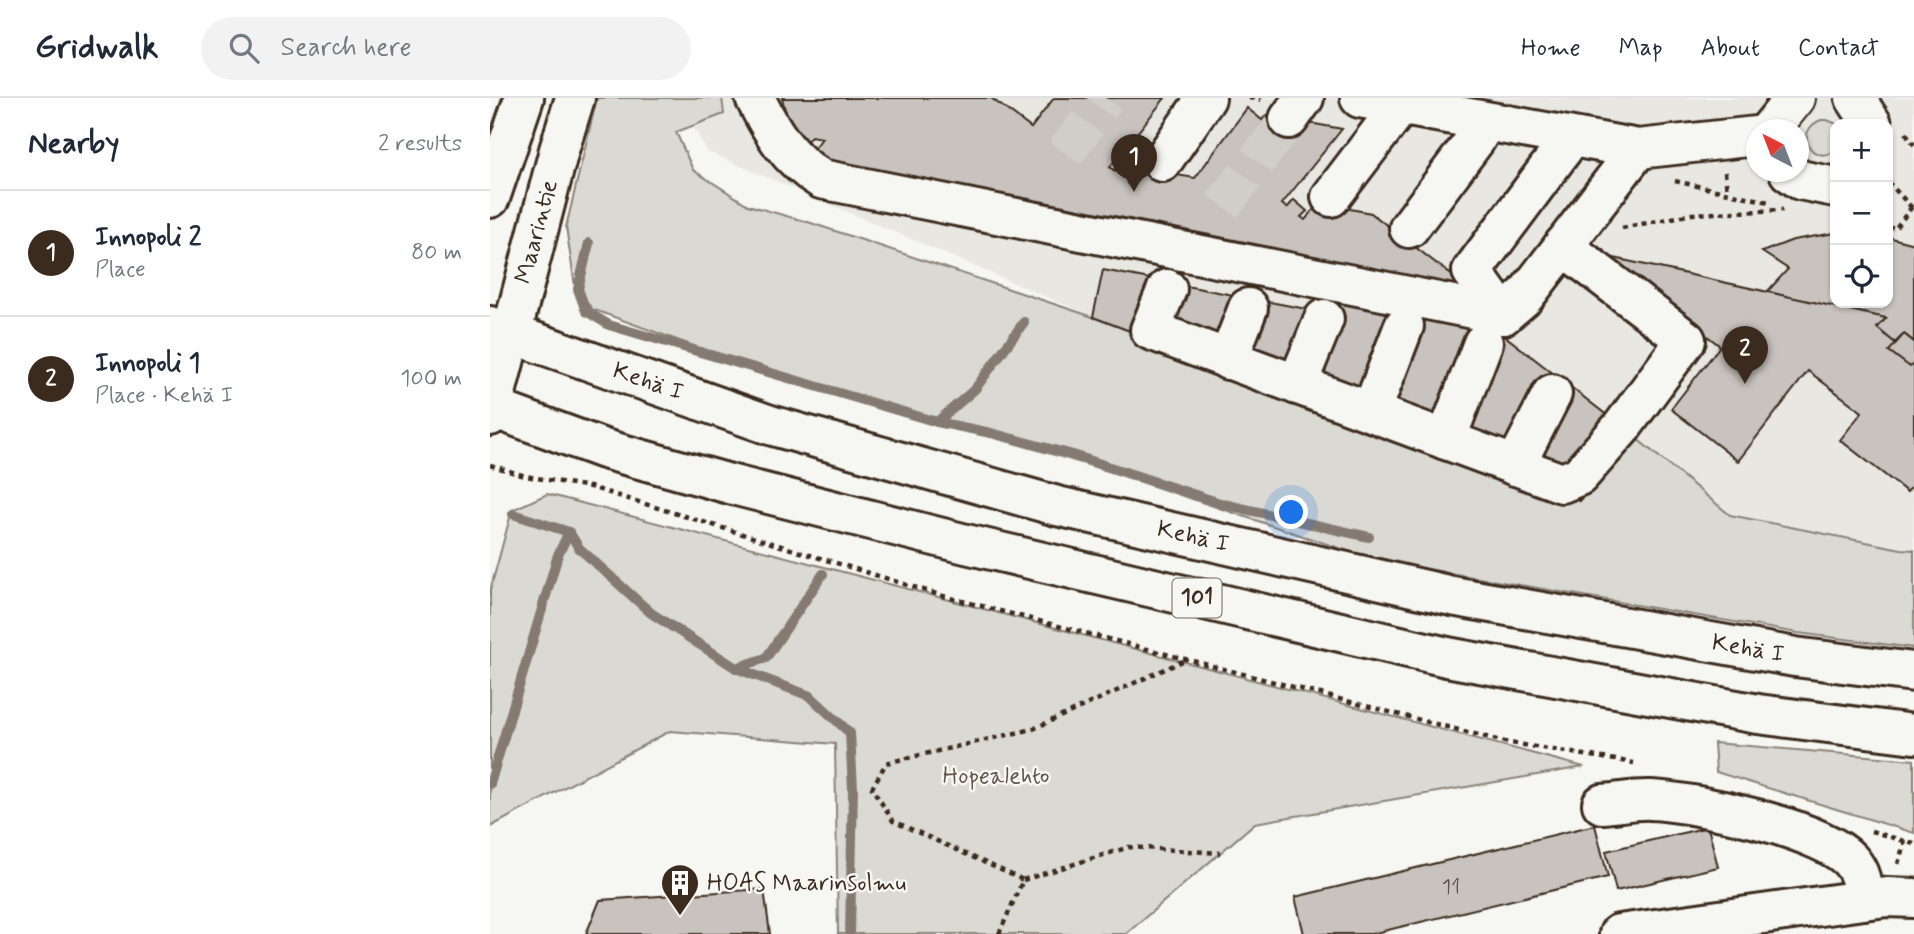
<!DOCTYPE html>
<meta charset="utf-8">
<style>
body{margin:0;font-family:Mynerve,sans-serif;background:#f2f2f3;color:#1f2937}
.controls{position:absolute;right:21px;top:21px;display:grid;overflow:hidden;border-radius:14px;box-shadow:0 2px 5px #0004}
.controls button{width:63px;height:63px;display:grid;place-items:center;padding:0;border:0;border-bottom:2px solid #e0e1e3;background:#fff;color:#1f2937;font:35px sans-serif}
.compass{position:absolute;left:1256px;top:21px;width:63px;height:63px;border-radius:50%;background:#fff;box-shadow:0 2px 5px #0004;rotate:318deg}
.you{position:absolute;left:802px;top:415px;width:24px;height:24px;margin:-18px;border:5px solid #fff;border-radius:50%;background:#1a73e8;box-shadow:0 0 0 10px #1a73e833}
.badge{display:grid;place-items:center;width:46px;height:46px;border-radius:50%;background:#3b2a1e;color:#fff;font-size:23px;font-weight:700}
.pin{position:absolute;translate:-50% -58px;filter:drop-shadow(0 2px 4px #0008)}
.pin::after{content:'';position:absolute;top:37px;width:24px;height:21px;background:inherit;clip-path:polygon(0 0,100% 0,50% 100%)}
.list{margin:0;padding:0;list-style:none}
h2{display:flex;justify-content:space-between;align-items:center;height:91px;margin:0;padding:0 28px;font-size:30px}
h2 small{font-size:23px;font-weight:400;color:#747a83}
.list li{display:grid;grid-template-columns:46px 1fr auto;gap:21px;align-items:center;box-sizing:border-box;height:126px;padding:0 28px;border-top:2px solid #e0e1e3}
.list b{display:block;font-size:26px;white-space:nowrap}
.list p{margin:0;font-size:23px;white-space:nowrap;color:#747a83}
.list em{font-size:23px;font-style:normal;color:#747a83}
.icon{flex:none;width:38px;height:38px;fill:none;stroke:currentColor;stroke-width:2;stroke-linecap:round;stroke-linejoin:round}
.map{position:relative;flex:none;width:1424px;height:836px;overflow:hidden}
header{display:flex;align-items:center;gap:42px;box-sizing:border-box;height:98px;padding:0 35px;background:#fff;border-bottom:2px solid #e0e1e3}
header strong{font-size:33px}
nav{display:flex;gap:38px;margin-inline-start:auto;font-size:24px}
.search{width:490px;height:63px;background:#f2f2f3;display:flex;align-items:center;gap:18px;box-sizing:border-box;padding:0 24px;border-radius:38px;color:#747a83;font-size:26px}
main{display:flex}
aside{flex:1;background:#fff}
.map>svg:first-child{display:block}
.built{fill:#e8e7e2;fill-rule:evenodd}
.green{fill:#dad9d3;stroke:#8a8278;stroke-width:2}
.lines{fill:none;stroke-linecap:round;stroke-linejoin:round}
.stream{stroke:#857a71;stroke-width:10}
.building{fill:#c8c3be;stroke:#3b2a1e;stroke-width:2}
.minor-tunnel{stroke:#d1cdc8;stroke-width:38;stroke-dasharray:38 19;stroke-linecap:butt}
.minor-casing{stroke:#3b2a1e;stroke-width:44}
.major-casing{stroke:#3b2a1e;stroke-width:44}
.highway-casing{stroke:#3b2a1e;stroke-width:44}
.path{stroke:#3b2a1e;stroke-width:4.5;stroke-dasharray:5 5;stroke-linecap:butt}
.minor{stroke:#f6f6f2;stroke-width:38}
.major{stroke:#f6f6f2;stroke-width:38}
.highway{stroke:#f6f6f2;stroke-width:38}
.labels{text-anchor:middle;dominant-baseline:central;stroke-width:5;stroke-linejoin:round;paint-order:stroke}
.number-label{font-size:21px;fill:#5e5046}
.shield{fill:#f6f6f2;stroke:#73675e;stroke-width:2}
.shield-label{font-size:23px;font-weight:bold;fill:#3b2a1e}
.street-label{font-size:24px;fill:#3b2a1e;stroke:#f6f6f2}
.park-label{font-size:24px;fill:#63564b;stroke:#f6f6f2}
.poi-label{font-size:24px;fill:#3b2a1e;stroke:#f6f6f2;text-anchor:start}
</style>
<header>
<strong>Gridwalk</strong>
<div class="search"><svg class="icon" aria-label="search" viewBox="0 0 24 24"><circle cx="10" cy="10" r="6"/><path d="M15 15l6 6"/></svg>Search here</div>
<nav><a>Home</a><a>Map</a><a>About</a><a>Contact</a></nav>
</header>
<main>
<aside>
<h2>Nearby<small>2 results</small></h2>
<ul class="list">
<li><span class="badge">1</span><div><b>Innopoli 2</b><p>Place</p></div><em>80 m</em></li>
<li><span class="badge">2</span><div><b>Innopoli 1</b><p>Place · Kehä I</p></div><em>100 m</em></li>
</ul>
</aside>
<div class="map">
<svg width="1424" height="836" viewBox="0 0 1424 836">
<rect width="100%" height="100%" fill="#f6f6f2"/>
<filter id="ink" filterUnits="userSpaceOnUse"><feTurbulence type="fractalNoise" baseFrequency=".0143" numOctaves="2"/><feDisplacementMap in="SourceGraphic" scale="14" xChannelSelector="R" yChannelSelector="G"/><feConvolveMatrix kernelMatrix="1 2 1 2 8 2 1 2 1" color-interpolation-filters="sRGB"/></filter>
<g filter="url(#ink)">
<path class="built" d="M186 0H1424V492L1089 403 603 219 218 54ZM1345 26H1398V205H1345ZM1266 32H1308V74H1266Z"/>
<g class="green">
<polygon points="107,0 232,0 234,16 186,34 203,72 258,107 321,125 603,219 1089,403 1141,336 1240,417 1411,451 1424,452 1424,550 1308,535 885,462 621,374 209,250 102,211 85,188 76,129"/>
<path d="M1331 22H1337L1347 26 1345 53C1321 68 1303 33 1331 22Z"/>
<polygon points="57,396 1094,669 765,725 636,836 348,836 345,646 180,633 0,729 0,493 22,412"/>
<polygon points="1224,645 1424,662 1424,735 1226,674"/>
</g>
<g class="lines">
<g class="stream">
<polyline points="99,145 88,191 96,213 119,227 447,324 501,335 583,357 733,406 879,439"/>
<polyline points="447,324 485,291 534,224"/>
<polyline points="23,416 79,434 89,450 161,515 246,570 276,560 333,476"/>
<polyline points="246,570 320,598 360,635 363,691 360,836"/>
<polyline points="0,686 68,457 79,434"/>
</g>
</g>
<g class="building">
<polygon points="292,0 501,0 541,30 564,0 675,0 620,69 625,73 628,68 642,79 637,85 641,89 655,72 705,80 757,10 772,22 776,17 852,31 792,106 797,110 804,102 817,113 811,119 815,122 829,105 881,115 977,189 796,154 785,168 317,61 332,40 321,38 314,47 295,12"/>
<polygon points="1345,135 1345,205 1398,205 1398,139 1424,146 1424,244 1414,236 1405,245 1387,230 1396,220 1277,194 1298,171 1272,154 1303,142"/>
<polygon points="1115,158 1396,220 1387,230 1405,245 1414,236 1424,244 1424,385 1417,394 1350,342 1372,314 1318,273 1248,363 1181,311 1230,248"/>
<polygon points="613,172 848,217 849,205 1015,238 1141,336 1089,403 603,219"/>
<polygon points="1414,236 1424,244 1424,265 1420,269 1399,253"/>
<polygon points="1105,727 1118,779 881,836 814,836 805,799"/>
<polygon points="1218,729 1228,769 1126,793 1116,753"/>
<polygon points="274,791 280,836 96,836 110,802"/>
</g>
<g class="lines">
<g class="minor-tunnel">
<polyline points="575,55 616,0"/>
<polyline points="732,108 799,21"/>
</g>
<defs>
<g id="minor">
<path d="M265 0C282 34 298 61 331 81L1013 217 1035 198 1148 51"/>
<polyline points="870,0 1148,51 1266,38"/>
<polyline points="1365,0 1382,26"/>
<polyline points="799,21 814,0"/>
<polyline points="1279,32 1305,0"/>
<polyline points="672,64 716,0"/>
<polyline points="1299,74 1310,82 1345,89"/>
<polyline points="841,99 911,7"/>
<polyline points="919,130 985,42 996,24"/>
<polyline points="677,191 660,232 1072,385 1089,378 1132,329 1196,242 1073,148"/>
<polyline points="1013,217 982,173 1081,40"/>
<polyline points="738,262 758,210"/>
<polyline points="807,287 834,221"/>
<polyline points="881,314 914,228"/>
<polyline points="956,342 993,245"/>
<polyline points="1025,368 1062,296"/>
<path d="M1112 706C1128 705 1145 701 1161 702 1205 704 1330 730 1360 762 1371 774 1372 786 1373 802"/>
<polyline points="1129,836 1373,802 1397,799 1424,800"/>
</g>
<g id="major">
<polyline points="0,100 34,0"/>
<polyline points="0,318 69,52 85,0"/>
</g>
<g id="highway">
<polyline points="0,228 280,327 567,408 962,498 1305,559 1424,574"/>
<polyline points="0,309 114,351 247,388 476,446 957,559 1268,616 1424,636"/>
</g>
</defs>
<use href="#minor" class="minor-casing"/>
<use href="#major" class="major-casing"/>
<use href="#highway" class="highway-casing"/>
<g class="path">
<polyline points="759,0 771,2"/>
<polyline points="1416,35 1424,47"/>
<polyline points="1235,74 1237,94"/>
<polyline points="1185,83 1279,104"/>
<polyline points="1398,84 1424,112"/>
<polyline points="1398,129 1405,131 1424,106"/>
<polyline points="1132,130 1202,116 1293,112"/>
<polyline points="0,367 35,378 100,389 453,498 1015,644 1144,665"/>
<polyline points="1381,733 1424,746"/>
<polyline points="1408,766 1415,743"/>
<polyline points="533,782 639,749 730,755"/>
<polyline points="509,836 533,782 403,723 382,690 396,665 543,631 695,562"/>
</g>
<use href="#minor" class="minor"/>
<use href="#major" class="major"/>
<use href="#highway" class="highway"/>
</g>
</g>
<defs>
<symbol id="building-pin" viewBox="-11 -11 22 30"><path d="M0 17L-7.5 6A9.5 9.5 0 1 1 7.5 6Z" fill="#3b2a1e" stroke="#f6f6f2"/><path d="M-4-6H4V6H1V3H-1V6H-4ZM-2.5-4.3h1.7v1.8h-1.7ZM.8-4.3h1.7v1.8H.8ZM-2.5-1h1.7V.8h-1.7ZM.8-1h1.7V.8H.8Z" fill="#fff"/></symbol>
</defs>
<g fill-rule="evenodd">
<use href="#building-pin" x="168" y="763" width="44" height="60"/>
</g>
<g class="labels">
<g class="number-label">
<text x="961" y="789">11</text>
</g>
<rect class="shield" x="682.5" y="480.5" width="49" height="39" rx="5"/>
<g class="shield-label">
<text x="707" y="500">101</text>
</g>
<g class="street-label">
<text transform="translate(47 134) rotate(-75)">Maarintie</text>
<text transform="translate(158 284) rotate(19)">Kehä I</text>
<text transform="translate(703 439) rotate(13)">Kehä I</text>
<text transform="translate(1258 551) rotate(10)">Kehä I</text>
</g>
<g class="park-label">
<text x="506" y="678">Hopealehto</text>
</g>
<g class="poi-label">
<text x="217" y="785">HOAS Maarinsolmu</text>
</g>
</g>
</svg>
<div class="controls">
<button>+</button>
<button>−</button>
<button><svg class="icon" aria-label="locate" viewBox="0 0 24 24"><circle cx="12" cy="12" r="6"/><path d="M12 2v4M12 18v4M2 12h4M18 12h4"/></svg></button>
</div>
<svg class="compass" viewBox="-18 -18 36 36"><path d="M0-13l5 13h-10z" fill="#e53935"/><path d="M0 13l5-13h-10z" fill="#747a83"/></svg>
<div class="you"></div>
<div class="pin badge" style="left:644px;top:94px">1</div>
<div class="pin badge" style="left:1255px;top:286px">2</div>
</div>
</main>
